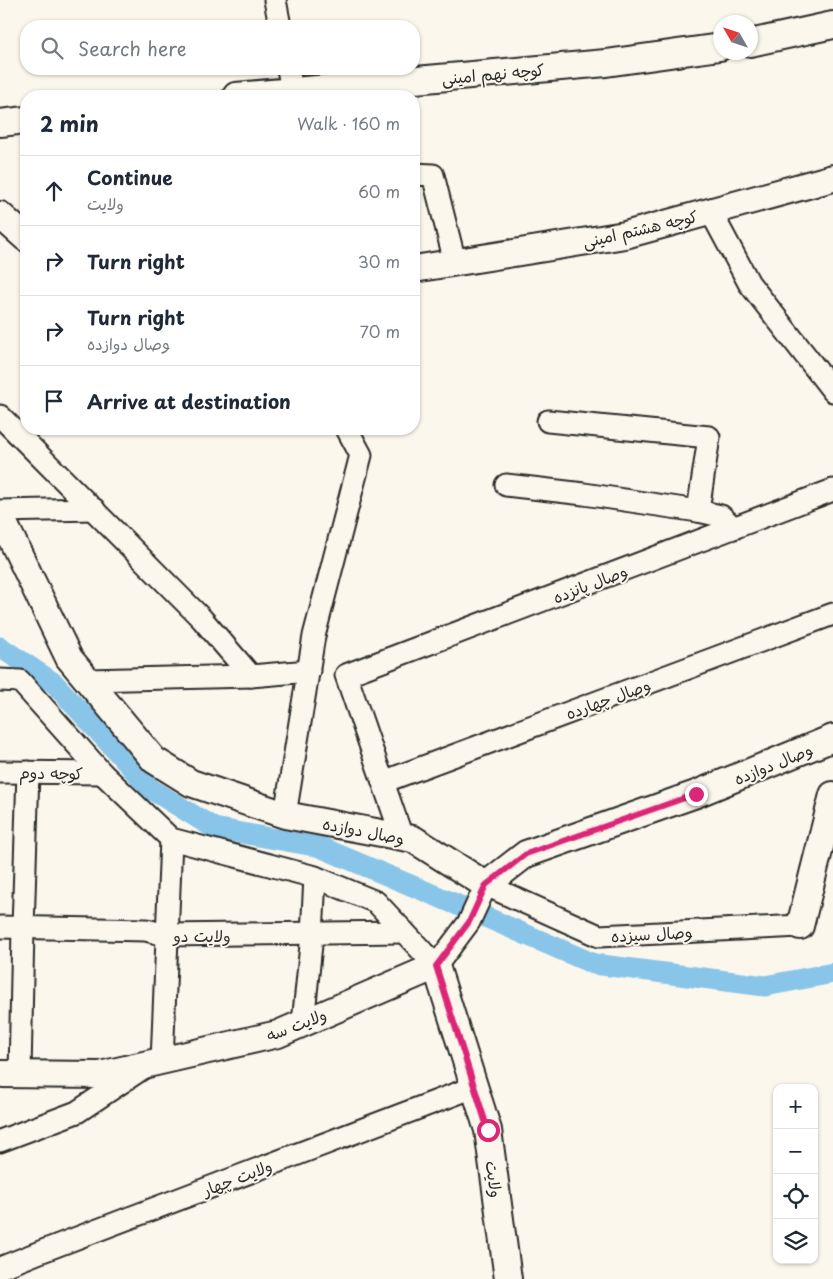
<!DOCTYPE html>
<meta charset="utf-8">
<style>
body{margin:0;font-family:"Playpen Sans","Playpen Sans Arabic",sans-serif;background:#f2f2f3;color:#1f2937}
.controls{position:absolute;right:15px;bottom:15px;display:grid;overflow:hidden;border-radius:10px;box-shadow:0 1px 4px #0004}
.controls button{width:45px;height:45px;display:grid;place-items:center;padding:0;border:0;border-bottom:1px solid #e0e1e3;background:#fff;color:#1f2937;font:25px sans-serif}
.compass{position:absolute;left:713px;top:15px;width:45px;height:45px;border-radius:50%;background:#fff;box-shadow:0 1px 4px #0004;rotate:309deg}
.stop{position:absolute;width:15px;height:15px;margin:-11px;border:4px solid #db2777;border-radius:50%;background:#fff}
.stop.end{background:#db2777;border-color:#fff;box-shadow:0 1px 5px #0008}
.list{margin:0;padding:0;list-style:none}
h2{display:flex;justify-content:space-between;align-items:center;height:65px;margin:0;padding:0 20px;font-size:21px}
h2 small{font-size:16px;font-weight:400;color:#747a83}
.list li{display:grid;grid-template-columns:32px 1fr auto;gap:15px;align-items:center;box-sizing:border-box;height:70px;padding:0 20px;border-top:1px solid #e0e1e3}
.list b{display:block;font-size:19px;white-space:nowrap}
.list p{margin:0;font-size:16px;white-space:nowrap;color:#747a83}
.list em{font-size:16px;font-style:normal;color:#747a83}
.icon{flex:none;width:28px;height:28px;fill:none;stroke:currentColor;stroke-width:2;stroke-linecap:round;stroke-linejoin:round}
.map{position:relative;flex:none;width:833px;height:1279px;overflow:hidden}
.search{position:absolute;background:#fff;box-shadow:0 1px 4px #0004;left:20px;top:20px;width:400px;height:55px;display:flex;align-items:center;gap:12px;box-sizing:border-box;padding:0 18px;border-radius:20px;color:#747a83;font-size:19px}
.panel{position:absolute;background:#fff;box-shadow:0 1px 4px #0004;left:20px;top:90px;width:400px;height:345px;border-radius:20px}
.map>svg:first-child{display:block}
.lines{fill:none;stroke-linecap:round;stroke-linejoin:round}
.canal{stroke:#89c5e9;stroke-width:21}
.minor-casing{stroke:#2b2b2b;stroke-width:25}
.tertiary-casing{stroke:#2b2b2b;stroke-width:30}
.minor{stroke:#fbf7ec;stroke-width:21}
.tertiary{stroke:#fbf7ec;stroke-width:26}
.route{stroke:#db2777;stroke-width:6}
.labels{text-anchor:middle;dominant-baseline:central;stroke-width:4;stroke-linejoin:round;paint-order:stroke}
.street-label{font-size:16px;fill:#2b2b2b;stroke:#fbf7ec}
</style>
<div class="map">
<svg width="833" height="1279" viewBox="0 0 833 1279">
<rect width="100%" height="100%" fill="#fbf7ec"/>
<filter id="ink" filterUnits="userSpaceOnUse"><feTurbulence type="fractalNoise" baseFrequency=".02" numOctaves="2"/><feDisplacementMap in="SourceGraphic" scale="10" xChannelSelector="R" yChannelSelector="G"/><feConvolveMatrix kernelMatrix="1 2 1 2 8 2 1 2 1" color-interpolation-filters="sRGB"/></filter>
<g filter="url(#ink)">
<g class="lines">
<polyline class="canal" points="0,647 54,683 151,789 214,828 320,847 453,903 594,964 765,986 833,973"/>
<defs>
<g id="minor">
<polyline points="275,0 280,26"/>
<polyline points="288,69 292,90"/>
<polyline points="414,174 433,175 455,262"/>
<polyline points="711,212 749,283 833,391"/>
<polyline points="0,416 202,619 251,676"/>
<polyline points="548,421 709,437 698,511"/>
<polyline points="506,485 584,494 698,511 721,516 734,528"/>
<polyline points="0,511 94,509"/>
<polyline points="0,680 20,681 102,773 171,839 315,877 376,902 436,966 469,922 486,885 599,936 800,926"/>
<polyline points="87,680 251,676 309,671"/>
<polyline points="0,772 102,773"/>
<polyline points="383,782 833,614"/>
<polyline points="285,815 314,636 361,455 347,429"/>
<polyline points="402,837 346,675 833,490"/>
<polyline points="0,927 146,930 166,935 404,932"/>
<polyline points="303,1023 312,935 315,877"/>
<polyline points="162,1062 171,839"/>
<polyline points="20,1074 23,928 28,772"/>
<polyline points="0,1141 77,1112 143,1068"/>
<polyline points="0,1268 40,1252 474,1087"/>
</g>
<g id="tertiary">
<polyline points="750,43 833,25"/>
<polyline points="236,96 606,63 720,47"/>
<polyline points="0,123 26,120"/>
<polyline points="0,215 26,238"/>
<polyline points="414,269 625,235 833,178"/>
<polyline points="0,515 69,658 154,760 191,783 285,815 413,839 486,885 526,854 696,794 833,738"/>
<polyline points="800,926 833,795"/>
<polyline points="0,1074 100,1075 278,1034 436,966 488,1130 508,1279"/>
</g>
</defs>
<use href="#minor" class="minor-casing"/>
<use href="#tertiary" class="tertiary-casing"/>
<use href="#minor" class="minor"/>
<use href="#tertiary" class="tertiary"/>
</g>
</g>
<g class="lines" filter="url(#ink)">
<polyline class="route" points="488,1130 436,966 469,922 486,885 526,854 696,794"/>
</g>
<g class="labels">
<g class="street-label">
<text transform="translate(493 73) rotate(-5)">کوچه نهم امینی</text>
<text transform="translate(640 228) rotate(-13)">کوچه هشتم امینی</text>
<text transform="translate(590 583) rotate(-21)">وصال پانزده</text>
<text transform="translate(608 698) rotate(-20)">وصال چهارده</text>
<text transform="translate(773 763) rotate(-22)">وصال دوازده</text>
<text transform="translate(51 772) rotate(1)">کوچه دوم</text>
<text transform="translate(364 830) rotate(11)">وصال دوازده</text>
<text transform="translate(652 933) rotate(-3)">وصال سیزده</text>
<text x="202" y="935">ولایت دو</text>
<text transform="translate(296 1024) rotate(-21)">ولایت سه</text>
<text transform="translate(237 1177) rotate(-21)">ولایت چهار</text>
<text transform="translate(495 1179) rotate(82)">ولایت</text>
</g>
</g>
</svg>
<div class="controls">
<button>+</button>
<button>−</button>
<button><svg class="icon" aria-label="locate" viewBox="0 0 24 24"><circle cx="12" cy="12" r="6"/><path d="M12 2v4M12 18v4M2 12h4M18 12h4"/></svg></button>
<button><svg class="icon" aria-label="layers" viewBox="0 0 24 24"><path d="M12 4l9 5-9 5-9-5zM3 14l9 5 9-5"/></svg></button>
</div>
<svg class="compass" viewBox="-18 -18 36 36"><path d="M0-13l5 13h-10z" fill="#e53935"/><path d="M0 13l5-13h-10z" fill="#747a83"/></svg>
<div class="stop" style="left:488px;top:1130px"></div>
<div class="stop end" style="left:696px;top:794px"></div>
<div class="search"><svg class="icon" aria-label="search" viewBox="0 0 24 24"><circle cx="10" cy="10" r="6"/><path d="M15 15l6 6"/></svg>Search here</div>
<section class="panel">
<h2>2 min<small>Walk · 160 m</small></h2>
<ul class="list">
<li><svg class="icon" aria-label="ahead" viewBox="0 0 24 24"><path d="M12 20V5M6 11l6-6 6 6"/></svg><div><b>Continue</b><p>ولایت</p></div><em>60 m</em></li>
<li><svg class="icon" aria-label="right" viewBox="0 0 24 24"><path d="M7 20v-9h11M14 6l5 5-5 5"/></svg><div><b>Turn right</b></div><em>30 m</em></li>
<li><svg class="icon" aria-label="right" viewBox="0 0 24 24"><path d="M7 20v-9h11M14 6l5 5-5 5"/></svg><div><b>Turn right</b><p>وصال دوازده</p></div><em>70 m</em></li>
<li><svg class="icon" aria-label="arrive" viewBox="0 0 24 24"><path d="M6 21V4h12l-3 4 3 4H6"/></svg><div><b>Arrive at destination</b></div></li>
</ul>
</section>
</div>
